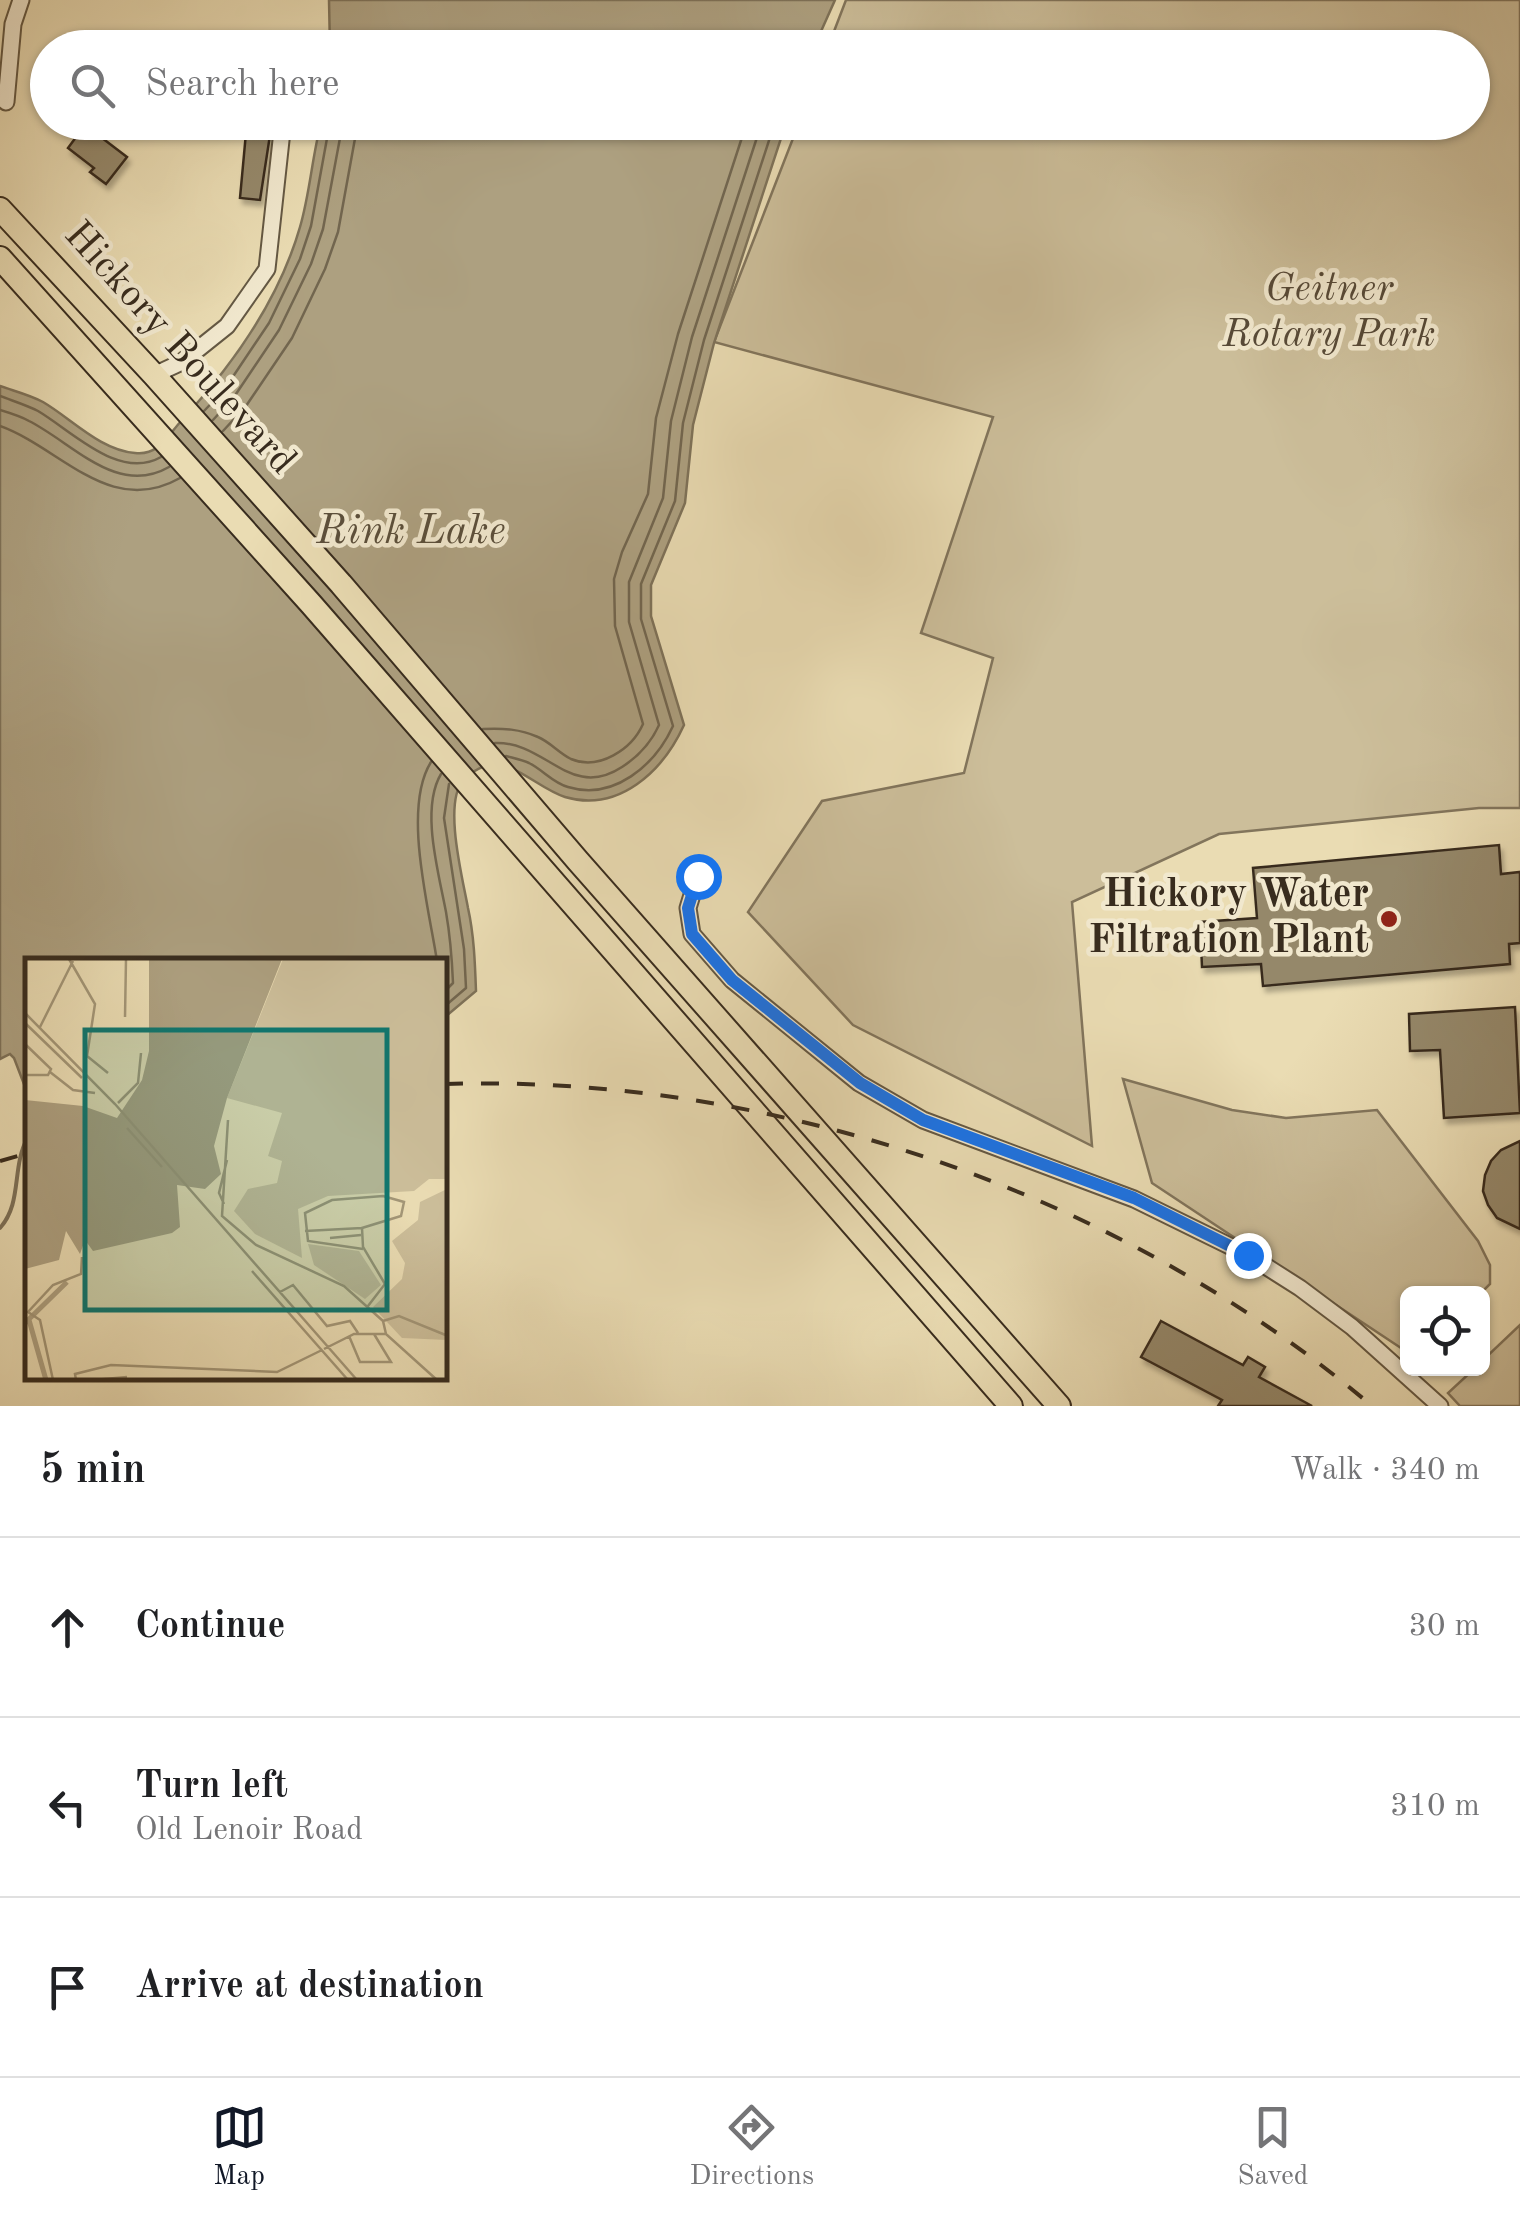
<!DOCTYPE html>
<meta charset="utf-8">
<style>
body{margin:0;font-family:"Old Standard TT",serif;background:#f6f6f6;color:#202124}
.controls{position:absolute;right:30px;bottom:30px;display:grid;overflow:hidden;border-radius:15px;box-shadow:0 2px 8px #0004}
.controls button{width:90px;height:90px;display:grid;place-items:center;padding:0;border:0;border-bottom:2px solid #e0e0e0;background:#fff;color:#202124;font:50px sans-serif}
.stop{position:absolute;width:30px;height:30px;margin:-22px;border:8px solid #1a73e8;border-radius:50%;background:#fff}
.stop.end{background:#1a73e8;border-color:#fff;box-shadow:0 2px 10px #0008}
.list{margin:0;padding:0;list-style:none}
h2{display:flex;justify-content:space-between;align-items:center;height:130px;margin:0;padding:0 40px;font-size:42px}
h2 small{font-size:32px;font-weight:400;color:#757577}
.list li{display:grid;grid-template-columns:65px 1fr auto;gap:30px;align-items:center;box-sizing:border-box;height:180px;padding:0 40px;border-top:2px solid #e0e0e0}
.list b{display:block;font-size:38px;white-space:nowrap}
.list p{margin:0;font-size:32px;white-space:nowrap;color:#757577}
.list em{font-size:32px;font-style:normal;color:#757577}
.icon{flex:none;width:55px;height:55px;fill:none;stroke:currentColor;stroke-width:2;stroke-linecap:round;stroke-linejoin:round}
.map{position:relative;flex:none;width:1520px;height:1406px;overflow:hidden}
.search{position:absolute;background:#fff;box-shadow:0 2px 8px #0004;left:30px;right:30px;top:30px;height:110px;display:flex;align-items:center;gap:25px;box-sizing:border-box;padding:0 35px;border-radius:55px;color:#757577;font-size:38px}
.sheet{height:670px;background:#fff}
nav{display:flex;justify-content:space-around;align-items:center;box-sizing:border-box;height:140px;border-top:2px solid #e0e0e0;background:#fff;font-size:28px;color:#757577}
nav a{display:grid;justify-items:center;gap:5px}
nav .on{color:#111827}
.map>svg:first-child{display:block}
.green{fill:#ccbe9a;stroke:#82755c;stroke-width:2.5}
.water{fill:#ada080;stroke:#7e7259;stroke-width:2.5}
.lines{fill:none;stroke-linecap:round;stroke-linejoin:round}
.shore{stroke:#72664f;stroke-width:2.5}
.stream{stroke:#7e7259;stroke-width:4}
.building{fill:#95886b;stroke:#382c1e;stroke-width:2.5;filter:url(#shadow)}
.minor-casing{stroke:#645843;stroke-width:19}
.highway-casing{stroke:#382c1e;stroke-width:26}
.minor{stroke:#f1e8ce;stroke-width:15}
.highway{stroke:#eadcb3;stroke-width:22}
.rail{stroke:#382c1e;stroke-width:4;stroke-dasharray:18 18;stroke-linecap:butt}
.route{stroke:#1a73e8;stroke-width:12}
.poi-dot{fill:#8f2418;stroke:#f1e8ce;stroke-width:4}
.labels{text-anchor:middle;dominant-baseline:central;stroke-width:9;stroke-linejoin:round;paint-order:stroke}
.park-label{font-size:40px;font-style:italic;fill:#564937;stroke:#f1e8ce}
.street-label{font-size:40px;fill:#382c1e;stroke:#f1e8ce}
.poi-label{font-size:40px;font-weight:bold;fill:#382c1e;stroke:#f1e8ce;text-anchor:end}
.water-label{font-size:42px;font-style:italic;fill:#5b4f3b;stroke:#f1e8ce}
.inset-river{fill:none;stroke:#ada080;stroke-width:5}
.inset-road{fill:none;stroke:#a39677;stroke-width:2.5}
.view{fill:#0f766e;fill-opacity:0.15;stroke:#0f766e;stroke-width:5}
.inset-edge{fill:none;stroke:#382c1e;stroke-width:5}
</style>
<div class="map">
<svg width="1520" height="1406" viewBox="0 0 1520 1406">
<defs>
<filter id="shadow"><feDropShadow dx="3" dy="5.5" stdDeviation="2.5" flood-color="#0004"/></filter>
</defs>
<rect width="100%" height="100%" fill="#eadcb3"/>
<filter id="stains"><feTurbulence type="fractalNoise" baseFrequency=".002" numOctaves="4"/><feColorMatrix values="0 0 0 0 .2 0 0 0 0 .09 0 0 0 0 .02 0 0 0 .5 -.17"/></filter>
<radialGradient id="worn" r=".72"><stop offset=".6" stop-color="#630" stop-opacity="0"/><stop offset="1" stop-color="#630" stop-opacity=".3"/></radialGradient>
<g class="green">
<polygon points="846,0 1520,0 1520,808 1479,808 1219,834 1072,902 1092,1146 853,1025 748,912 822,801 964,773 993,658 921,633 993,417 714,342 799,123 1472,122 1472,48 828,47"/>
<polygon points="1123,1079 1232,1110 1286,1118 1377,1110 1478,1241 1490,1265 1490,1284 1481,1293 1408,1294 1407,1352 1152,1183"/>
<polygon points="1520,1325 1520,1406 1460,1406 1448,1393 1474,1369 1482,1368 1483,1360"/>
</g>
<g class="water">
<polygon points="329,0 835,0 814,47 330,48"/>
<path d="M321 123H786L714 343 693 425 685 503 651 585V616L684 725C663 771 619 813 565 797 530 786 500 741 463 781 443 803 463 880 468 908 474 935 475 963 476 991L445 1017V961H28L27 1092 14 1058 10 1054 0 1059V386C14 391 30 395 43 402 72 419 100 450 135 453 159 456 168 435 182 420 233 365 279 300 300 227 310 193 312 157 321 123Z"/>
</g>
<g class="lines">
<g class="shore">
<path d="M0 396C13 401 26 405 38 411 72 431 119 481 161 457"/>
<path d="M0 410C10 413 20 416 29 421 73 443 117 497 169 467"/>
<polyline points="204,411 224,390 269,323 300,259 311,226 330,122"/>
<polyline points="213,420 234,397 279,330 311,264 323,229 343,122"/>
<path d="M0 426C61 448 110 518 180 478"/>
<polyline points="223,431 246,406 292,338 325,269 338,232 358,122"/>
<path d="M483 729C503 728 520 729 538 737 550 742 559 753 571 759 599 771 632 749 643 724L615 626 614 579 622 552 648 494 656 418 678 334 747 122"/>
<path d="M495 743C546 741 570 801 622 767 639 756 651 743 659 725L629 622V582L663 498 671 421 692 337 762 122"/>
<path d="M506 756C513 758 522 760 529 763 543 770 553 783 568 787 614 801 655 765 673 726L641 619V584L675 501 683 423 704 340 775 122"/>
<path d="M431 762C402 808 429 908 437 961"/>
<path d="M441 774C420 809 439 874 446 912 450 935 452 959 453 983L445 991"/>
<polyline points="445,1006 466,988 464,949 444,818 449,784"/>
</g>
<path class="stream" d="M0 1228C23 1202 11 1167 28 1137"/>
</g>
<g class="building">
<polygon points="247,122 272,122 260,200 240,198"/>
<polygon points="85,125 127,157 106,184 90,172 94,168 68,148"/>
<polygon points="1499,845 1501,874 1520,872 1520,943 1509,944 1510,964 1263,986 1261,964 1202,967 1200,922 1257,918 1253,868"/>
<polygon points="1515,1007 1520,1113 1444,1118 1440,1050 1410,1051 1409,1014"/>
<polygon points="1520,1141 1520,1229 1497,1218 1488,1205 1483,1191 1485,1175 1491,1161 1501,1150"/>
<polygon points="1161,1321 1243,1365 1248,1357 1265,1367 1259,1377 1312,1406 1218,1406 1222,1400 1141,1357"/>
</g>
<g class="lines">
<defs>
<g id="minor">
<polyline points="6,102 13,24 21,0"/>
<polyline points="154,375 182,362 227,326 267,269 283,122"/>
<polyline points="698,875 688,908 692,934 732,980 859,1083 923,1120 1134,1199 1248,1255 1300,1288 1352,1327 1440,1406"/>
</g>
<g id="highway">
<polyline points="0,209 154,375 341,584 578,861 1059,1406"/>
<polyline points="0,258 311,604 1011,1406"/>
</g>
</defs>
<use href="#minor" class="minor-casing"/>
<use href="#highway" class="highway-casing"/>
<use href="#minor" class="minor"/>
<use href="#highway" class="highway"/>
<g class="rail">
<path d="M445 1084C774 1074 1121 1193 1372 1406"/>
<polyline points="0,1161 28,1153"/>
</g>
</g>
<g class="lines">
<polyline class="route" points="698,876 688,908 692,934 732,980 860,1083 923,1120 1134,1198 1248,1255"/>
</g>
<circle class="poi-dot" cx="1389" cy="919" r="10"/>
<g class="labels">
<g class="park-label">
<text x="1329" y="290">Geitner<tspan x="1329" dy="46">Rotary Park</tspan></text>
</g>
<g class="street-label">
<text transform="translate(179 349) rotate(48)">Hickory Boulevard</text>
</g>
<g class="poi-label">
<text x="1369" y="896">Hickory Water<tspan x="1369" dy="46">Filtration Plant</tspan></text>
</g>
<g class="water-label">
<text x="411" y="532">Rink Lake</text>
</g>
</g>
<g transform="translate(25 958)">
<rect width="422" height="422" fill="#eadcb3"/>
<path d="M258 1H422V221H404L389 233 303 238 273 251 277 300 230 276 209 253 223 231 252 225 257 203 243 198 257 155 202 140ZM422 231V382L377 380 348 349 377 321 380 305 367 283 393 262 395 244ZM283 286 334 293 356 327 340 341 289 307Z" fill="#ccbe9a"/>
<path d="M124 1H257L202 140 189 188 196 216 180 231 152 227 155 269 147 275 68 293 60 282 55 296 41 273 34 302 0 311V142L58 148 92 160 117 122 124 93Z" fill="#ada080"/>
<path class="inset-river" d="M4 362 21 422M0 365 42 324"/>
<path class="inset-road" d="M44 1 70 46 62 98 83 115M0 55 90 146 332 422M100 59 101 1M0 65 57 120M15 69 48 3M0 86 26 111 23 117H0M25 114 48 132 70 135M93 145 113 125 116 95M203 162 197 258 231 287 319 328 358 363 361 376M102 170 137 209M199 246 194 235 202 202M280 273 337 270M305 280 336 277M338 291 283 283 280 255 307 242 358 238 379 244 376 258 337 270 338 289 360 326 343 348M227 313 323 422M255 334 268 327 302 368 325 363 333 375M358 363 374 358 423 378M324 378 335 404H366L349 376M299 391 329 376H361L412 422M28 422 15 362 3 354 28 327 56 316 57 299M51 422 50 416 86 407 252 414 297 392M68 422 102 419"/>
<path class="view" d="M60 72H362V352H60Z"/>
<rect width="422" height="422" class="inset-edge"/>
</g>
<rect width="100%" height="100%" filter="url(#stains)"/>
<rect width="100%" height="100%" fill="url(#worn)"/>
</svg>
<div class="controls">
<button><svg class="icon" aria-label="locate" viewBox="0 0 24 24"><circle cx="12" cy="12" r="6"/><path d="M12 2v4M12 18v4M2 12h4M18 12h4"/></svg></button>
</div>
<div class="stop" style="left:698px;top:876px"></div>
<div class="stop end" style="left:1248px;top:1255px"></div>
<div class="search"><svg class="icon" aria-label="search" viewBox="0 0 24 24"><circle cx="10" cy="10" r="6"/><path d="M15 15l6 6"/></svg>Search here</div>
</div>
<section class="sheet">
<h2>5 min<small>Walk · 340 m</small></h2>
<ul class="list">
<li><svg class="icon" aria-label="ahead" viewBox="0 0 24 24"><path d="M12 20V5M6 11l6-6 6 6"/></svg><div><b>Continue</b></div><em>30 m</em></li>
<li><svg class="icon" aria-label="left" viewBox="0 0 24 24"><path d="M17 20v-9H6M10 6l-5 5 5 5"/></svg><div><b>Turn left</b><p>Old Lenoir Road</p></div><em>310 m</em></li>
<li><svg class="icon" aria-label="arrive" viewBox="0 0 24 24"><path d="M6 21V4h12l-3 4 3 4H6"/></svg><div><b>Arrive at destination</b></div></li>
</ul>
</section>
<nav>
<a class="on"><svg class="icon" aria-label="map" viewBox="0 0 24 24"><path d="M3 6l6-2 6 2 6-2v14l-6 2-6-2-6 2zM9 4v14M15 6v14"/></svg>Map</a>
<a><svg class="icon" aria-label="directions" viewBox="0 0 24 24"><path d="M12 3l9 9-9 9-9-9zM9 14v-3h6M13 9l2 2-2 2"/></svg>Directions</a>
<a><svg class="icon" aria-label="saved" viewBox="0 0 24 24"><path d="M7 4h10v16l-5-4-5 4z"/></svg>Saved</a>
</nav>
